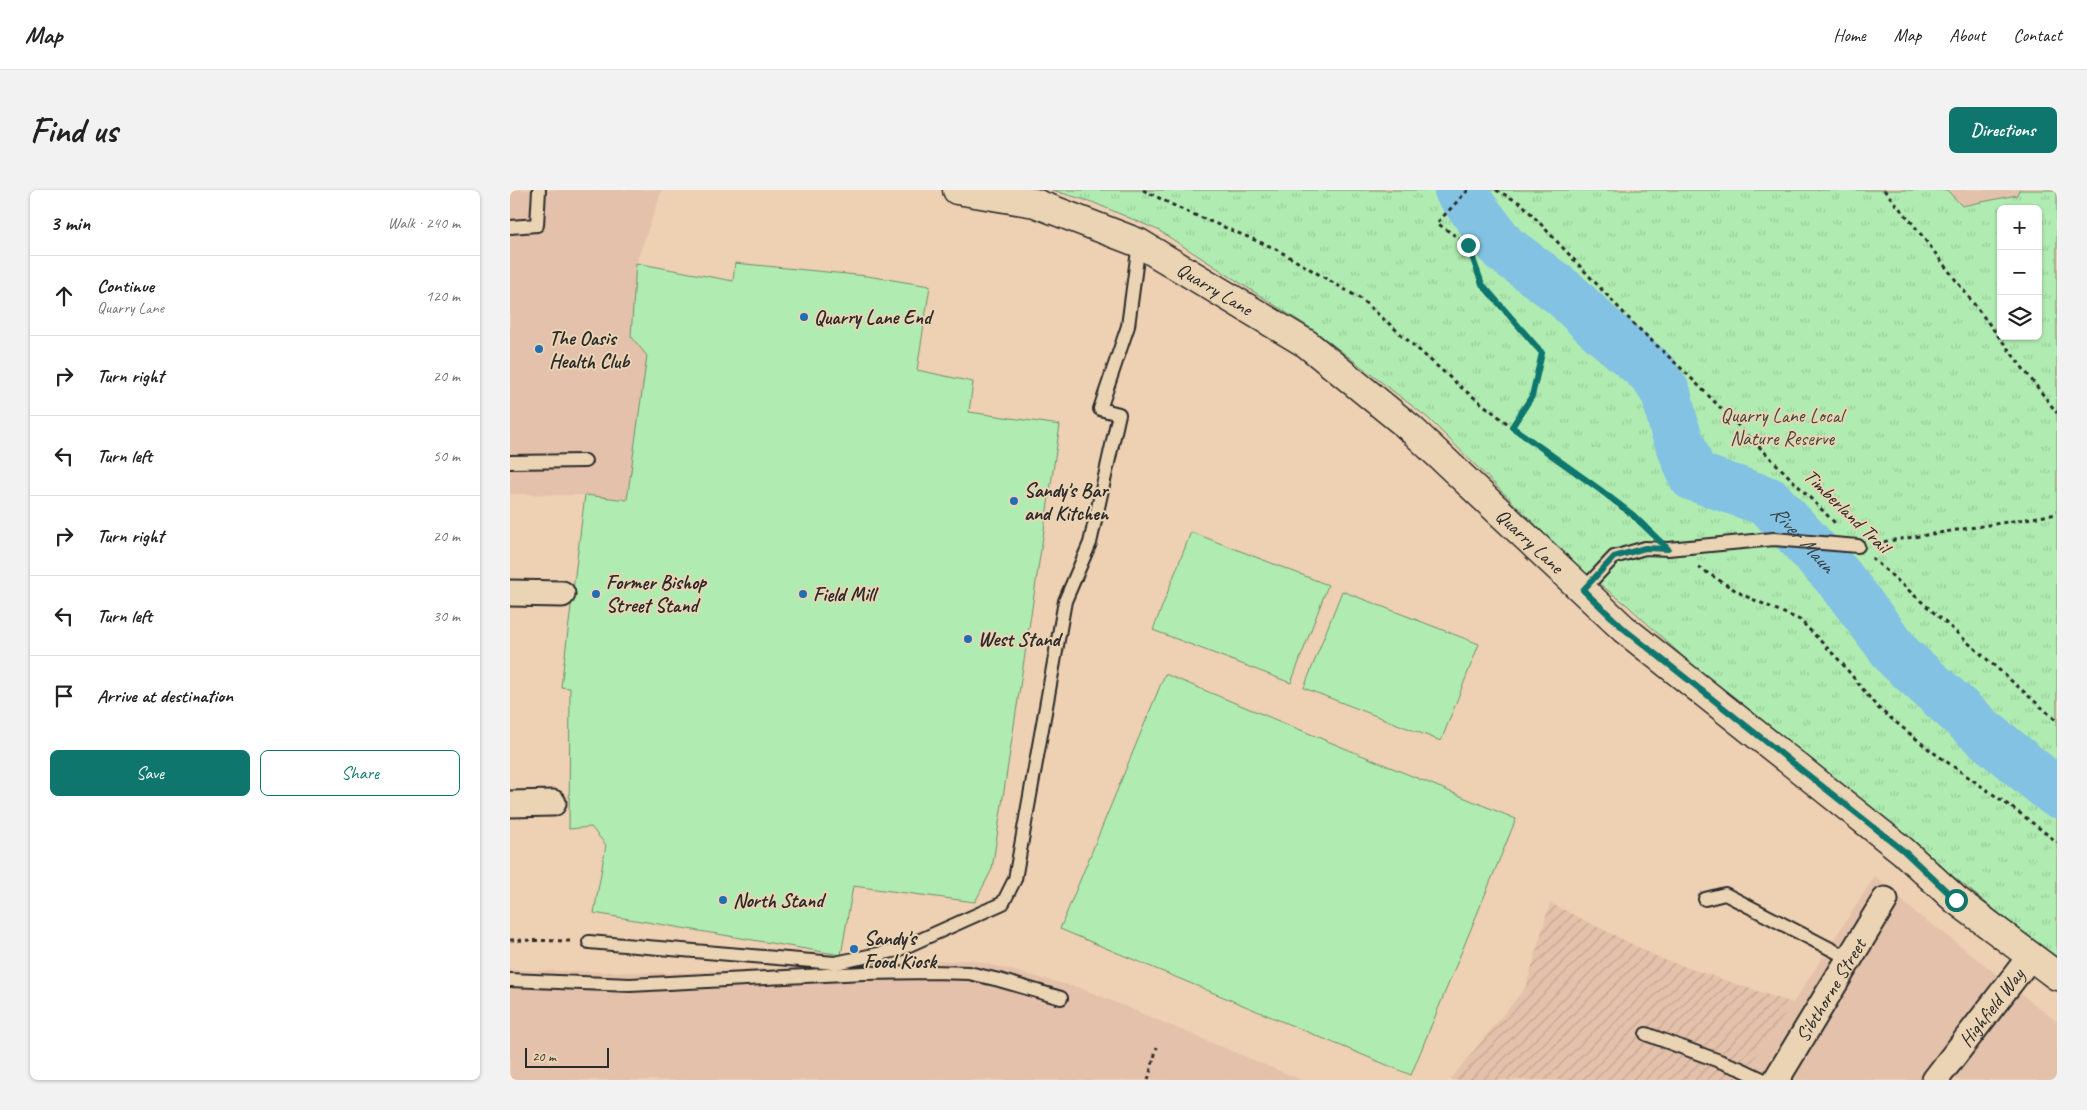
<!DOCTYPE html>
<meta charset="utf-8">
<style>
body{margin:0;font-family:Caveat,sans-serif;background:#f2f2f2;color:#222}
.controls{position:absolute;right:15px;top:15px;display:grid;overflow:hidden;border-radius:8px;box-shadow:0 1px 4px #0004}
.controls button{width:45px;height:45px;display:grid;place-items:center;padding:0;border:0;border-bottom:1px solid #e0e0e0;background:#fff;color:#222;font:25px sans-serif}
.scale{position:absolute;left:15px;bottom:12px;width:84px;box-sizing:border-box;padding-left:5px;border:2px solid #2b2b2b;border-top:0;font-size:14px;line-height:18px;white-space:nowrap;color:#2b2b2b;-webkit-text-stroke:4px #ebd4b4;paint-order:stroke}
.stop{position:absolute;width:15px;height:15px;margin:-11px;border:4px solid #0f766e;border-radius:50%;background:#fff}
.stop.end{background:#0f766e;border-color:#fff;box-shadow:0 1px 5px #0008}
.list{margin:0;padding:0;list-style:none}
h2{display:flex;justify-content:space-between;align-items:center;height:65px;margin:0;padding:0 20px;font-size:21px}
h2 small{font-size:16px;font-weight:400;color:#767676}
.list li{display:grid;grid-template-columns:32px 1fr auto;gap:15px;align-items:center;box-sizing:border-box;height:80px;padding:0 20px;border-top:1px solid #e0e0e0}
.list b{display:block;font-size:19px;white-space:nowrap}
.list p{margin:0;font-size:16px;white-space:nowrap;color:#767676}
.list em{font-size:16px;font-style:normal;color:#767676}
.actions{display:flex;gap:10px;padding:15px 20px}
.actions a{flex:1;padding:11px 0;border:1px solid #0f766e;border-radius:8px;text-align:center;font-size:18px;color:#0f766e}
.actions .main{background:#0f766e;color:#fff}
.icon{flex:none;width:28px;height:28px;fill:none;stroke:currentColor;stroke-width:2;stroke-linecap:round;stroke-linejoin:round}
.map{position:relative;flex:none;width:1547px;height:890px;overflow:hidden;border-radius:8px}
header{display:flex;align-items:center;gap:30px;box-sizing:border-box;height:70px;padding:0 25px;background:#fff;border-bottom:1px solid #e0e0e0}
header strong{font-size:24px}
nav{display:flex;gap:28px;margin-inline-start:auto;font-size:18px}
.intro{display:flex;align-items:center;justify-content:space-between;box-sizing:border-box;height:120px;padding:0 30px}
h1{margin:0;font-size:35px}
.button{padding:12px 22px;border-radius:8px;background:#0f766e;color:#fff;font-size:18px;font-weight:700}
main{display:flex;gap:30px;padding:0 30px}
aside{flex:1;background:#fff;border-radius:8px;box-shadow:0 1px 4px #0004}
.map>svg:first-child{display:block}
.built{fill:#e4c1aa}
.industrial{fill:url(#industrial-furrows)}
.grass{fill:#b0ecb2;stroke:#6e8c6e}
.park{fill:url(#park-tufts);stroke:#6e8c6e;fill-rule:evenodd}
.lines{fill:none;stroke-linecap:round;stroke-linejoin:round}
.river{stroke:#83c2e3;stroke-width:50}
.lane-casing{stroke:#2b2b2b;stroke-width:16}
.street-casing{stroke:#2b2b2b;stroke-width:29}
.secondary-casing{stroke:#2b2b2b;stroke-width:31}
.path{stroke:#2b2b2b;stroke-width:3;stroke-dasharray:4 4;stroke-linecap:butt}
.lane{stroke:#ebd4b4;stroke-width:12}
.street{stroke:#ebd4b4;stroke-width:25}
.secondary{stroke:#ebd4b4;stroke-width:28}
.route{stroke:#0f766e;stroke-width:6}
.poi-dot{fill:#1f6fb2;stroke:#ebd4b4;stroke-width:2}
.labels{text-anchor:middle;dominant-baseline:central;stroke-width:4;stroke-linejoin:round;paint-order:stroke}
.street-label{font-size:20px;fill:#2b2b2b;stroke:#ebd4b4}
.poi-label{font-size:20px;font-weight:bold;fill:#2b2b2b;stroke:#ebd4b4;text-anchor:start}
.park-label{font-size:20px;fill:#3f483f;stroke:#ebd4b4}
.water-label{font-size:21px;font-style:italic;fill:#384247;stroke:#ebd4b4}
</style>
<header>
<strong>Map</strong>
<nav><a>Home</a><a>Map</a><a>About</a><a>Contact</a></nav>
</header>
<div class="intro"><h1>Find us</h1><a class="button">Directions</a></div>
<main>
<aside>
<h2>3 min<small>Walk · 240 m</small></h2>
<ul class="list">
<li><svg class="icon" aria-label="ahead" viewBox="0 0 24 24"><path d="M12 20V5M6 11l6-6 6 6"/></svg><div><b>Continue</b><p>Quarry Lane</p></div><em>120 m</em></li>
<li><svg class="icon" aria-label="right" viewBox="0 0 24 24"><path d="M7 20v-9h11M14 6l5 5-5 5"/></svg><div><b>Turn right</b></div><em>20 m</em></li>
<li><svg class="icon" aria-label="left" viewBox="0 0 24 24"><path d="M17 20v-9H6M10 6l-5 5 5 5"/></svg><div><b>Turn left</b></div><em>50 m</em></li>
<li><svg class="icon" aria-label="right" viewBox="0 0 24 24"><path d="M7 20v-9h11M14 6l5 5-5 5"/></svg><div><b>Turn right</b></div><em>20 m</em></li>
<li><svg class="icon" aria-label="left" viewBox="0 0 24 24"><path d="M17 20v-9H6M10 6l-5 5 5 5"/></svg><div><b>Turn left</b></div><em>30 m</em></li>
<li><svg class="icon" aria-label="arrive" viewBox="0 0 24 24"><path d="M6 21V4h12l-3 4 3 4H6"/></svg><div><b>Arrive at destination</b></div></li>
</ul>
<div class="actions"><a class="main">Save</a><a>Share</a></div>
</aside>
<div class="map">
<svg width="1547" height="890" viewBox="0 0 1547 890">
<defs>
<pattern id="industrial-furrows" width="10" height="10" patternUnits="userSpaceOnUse" patternTransform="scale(1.25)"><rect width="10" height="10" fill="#e4c1aa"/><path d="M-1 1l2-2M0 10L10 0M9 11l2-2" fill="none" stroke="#c4a692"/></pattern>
<pattern id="park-tufts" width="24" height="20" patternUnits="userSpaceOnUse" patternTransform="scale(1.25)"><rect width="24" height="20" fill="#b0ecb2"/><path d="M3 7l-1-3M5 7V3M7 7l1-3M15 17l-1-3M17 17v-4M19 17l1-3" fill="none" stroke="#98cb99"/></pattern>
</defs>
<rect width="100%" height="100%" fill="#eed0b3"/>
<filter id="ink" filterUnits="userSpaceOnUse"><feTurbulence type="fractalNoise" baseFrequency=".02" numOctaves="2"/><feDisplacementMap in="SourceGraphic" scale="10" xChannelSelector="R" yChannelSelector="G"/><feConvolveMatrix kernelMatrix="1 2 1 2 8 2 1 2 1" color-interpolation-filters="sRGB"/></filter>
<g filter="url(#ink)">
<g class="built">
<polygon points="0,0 152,0 126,73 121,146 137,166 117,310 75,305 0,304"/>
<polygon points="1437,0 1509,0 1507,5 1452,16"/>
<polygon points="1365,686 1409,726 1434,743 1547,832 1547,890 1230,890 1283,813"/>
<polygon points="462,770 573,799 791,890 0,890 0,780 159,783"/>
</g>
<polygon class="industrial" points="1040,713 1152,769 1283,813 1230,890 940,890 1016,797"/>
<g class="grass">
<polygon points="126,73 223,91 225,73 357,86 420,96 407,180 463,192 459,222 550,235 482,679 465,712 343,696 331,765 84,723 96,655 81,637 59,639 60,498 51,497 75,305 117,310 137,166 121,146"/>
<polygon points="681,342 818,395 781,493 643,440"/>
<polygon points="832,401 969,454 931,551 794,498"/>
<polygon points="655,484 1006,629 901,885 550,739"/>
</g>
<path class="park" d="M542 0H1437L1452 16 1507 5 1509 0H1547V770L1193 485 1117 415 1070 379 918 228 805 141 648 40 582 12ZM1491 19H1528V146H1491Z"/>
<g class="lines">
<path class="river" id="s1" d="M949 0 993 58 1055 104 1088 136 1142 182 1156 203 1165 240 1183 286 1259 312 1330 389 1389 467 1470 540 1547 603"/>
<defs>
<g id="lane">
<polyline points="0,37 27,35 29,0"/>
<polyline points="0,272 75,271"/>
<polyline points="1073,400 1104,367 1135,358 1158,359 1264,349 1348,356"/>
<polyline points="1195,709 1215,704 1340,769"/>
<polyline points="79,752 325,773 388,760 493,713 505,689 555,411 580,353 609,224 590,219 618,136 629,53"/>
<polyline points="0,790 120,795 354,783 422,782 459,783 489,790 551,808"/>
<polyline points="1136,844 1231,879 1254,890"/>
</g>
<g id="street">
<polyline points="0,403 52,404"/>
<polyline points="0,614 43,613"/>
<path id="s2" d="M1266 890 1375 710"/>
<path id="s3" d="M1425 890 1520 767"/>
</g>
<g id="secondary">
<path id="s4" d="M447 0 525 13 629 53 797 154 900 238 1114 439 1393 661 1446 710 1547 786"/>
</g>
</defs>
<use href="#lane" class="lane-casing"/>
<use href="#street" class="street-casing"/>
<use href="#secondary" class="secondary-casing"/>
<g class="path">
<polyline points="633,0 673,20 764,58 851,109 953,199 1002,237 1089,299 1135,337"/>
<polyline points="958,0 927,33 958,55 971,94 1032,163 1022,206 1002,237"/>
<polyline points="986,0 1012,14 1124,134 1175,182 1325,333"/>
<polyline points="1374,0 1403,34 1547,223"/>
<polyline points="1366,353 1547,324"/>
<polyline points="1362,368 1547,531"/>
<polyline points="1188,377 1233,405 1290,430 1331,472 1367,517 1420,560 1511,624 1547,652"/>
<polyline points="0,750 60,751"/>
<polyline points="638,890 647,857"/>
</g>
<use href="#lane" class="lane"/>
<use href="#street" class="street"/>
<use href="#secondary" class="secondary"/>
</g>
</g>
<g class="lines" filter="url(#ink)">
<polyline class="route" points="958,55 972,94 1032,163 1022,206 1002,237 1089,299 1123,325 1158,359 1135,358 1104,367 1073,400 1114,439 1394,661 1446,710"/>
</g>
<g class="poi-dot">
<circle cx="294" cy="127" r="5"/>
<circle cx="29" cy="159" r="5"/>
<circle cx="504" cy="311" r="5"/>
<circle cx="86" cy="404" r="5"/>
<circle cx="293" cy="404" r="5"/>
<circle cx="458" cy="449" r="5"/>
<circle cx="213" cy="710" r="5"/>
<circle cx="344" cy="759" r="5"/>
</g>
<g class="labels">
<g class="street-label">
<text stroke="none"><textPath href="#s4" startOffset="279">Quarry Lane</textPath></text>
<text transform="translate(1337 321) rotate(44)">Timberland Trail</text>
<text stroke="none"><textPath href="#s4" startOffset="684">Quarry Lane</textPath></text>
<text stroke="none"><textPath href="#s2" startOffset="105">Sibthorne Street</textPath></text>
<text stroke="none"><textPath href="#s3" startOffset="92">Highfield Way</textPath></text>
</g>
<g class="poi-label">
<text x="304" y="127">Quarry Lane End</text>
<text x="39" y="148">The Oasis<tspan x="39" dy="23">Health Club</tspan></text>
<text x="514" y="300">Sandy's Bar<tspan x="514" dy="23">and Kitchen</tspan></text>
<text x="96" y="392">Former Bishop<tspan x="96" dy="23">Street Stand</tspan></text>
<text x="303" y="404">Field Mill</text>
<text x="468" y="449">West Stand</text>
<text x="223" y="710">North Stand</text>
<text x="354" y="748">Sandy's<tspan x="354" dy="23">Food Kiosk</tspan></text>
</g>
<g class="park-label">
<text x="1272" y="225">Quarry Lane Local<tspan x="1272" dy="23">Nature Reserve</tspan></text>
</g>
<g class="water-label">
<text stroke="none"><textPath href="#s1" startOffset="510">River Maun</textPath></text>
</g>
</g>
</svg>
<div class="controls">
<button>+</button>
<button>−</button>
<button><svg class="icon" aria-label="layers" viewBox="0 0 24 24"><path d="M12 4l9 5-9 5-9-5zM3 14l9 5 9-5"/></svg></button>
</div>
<div class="scale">20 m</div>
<div class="stop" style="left:1446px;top:710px"></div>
<div class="stop end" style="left:958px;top:55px"></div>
</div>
</main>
